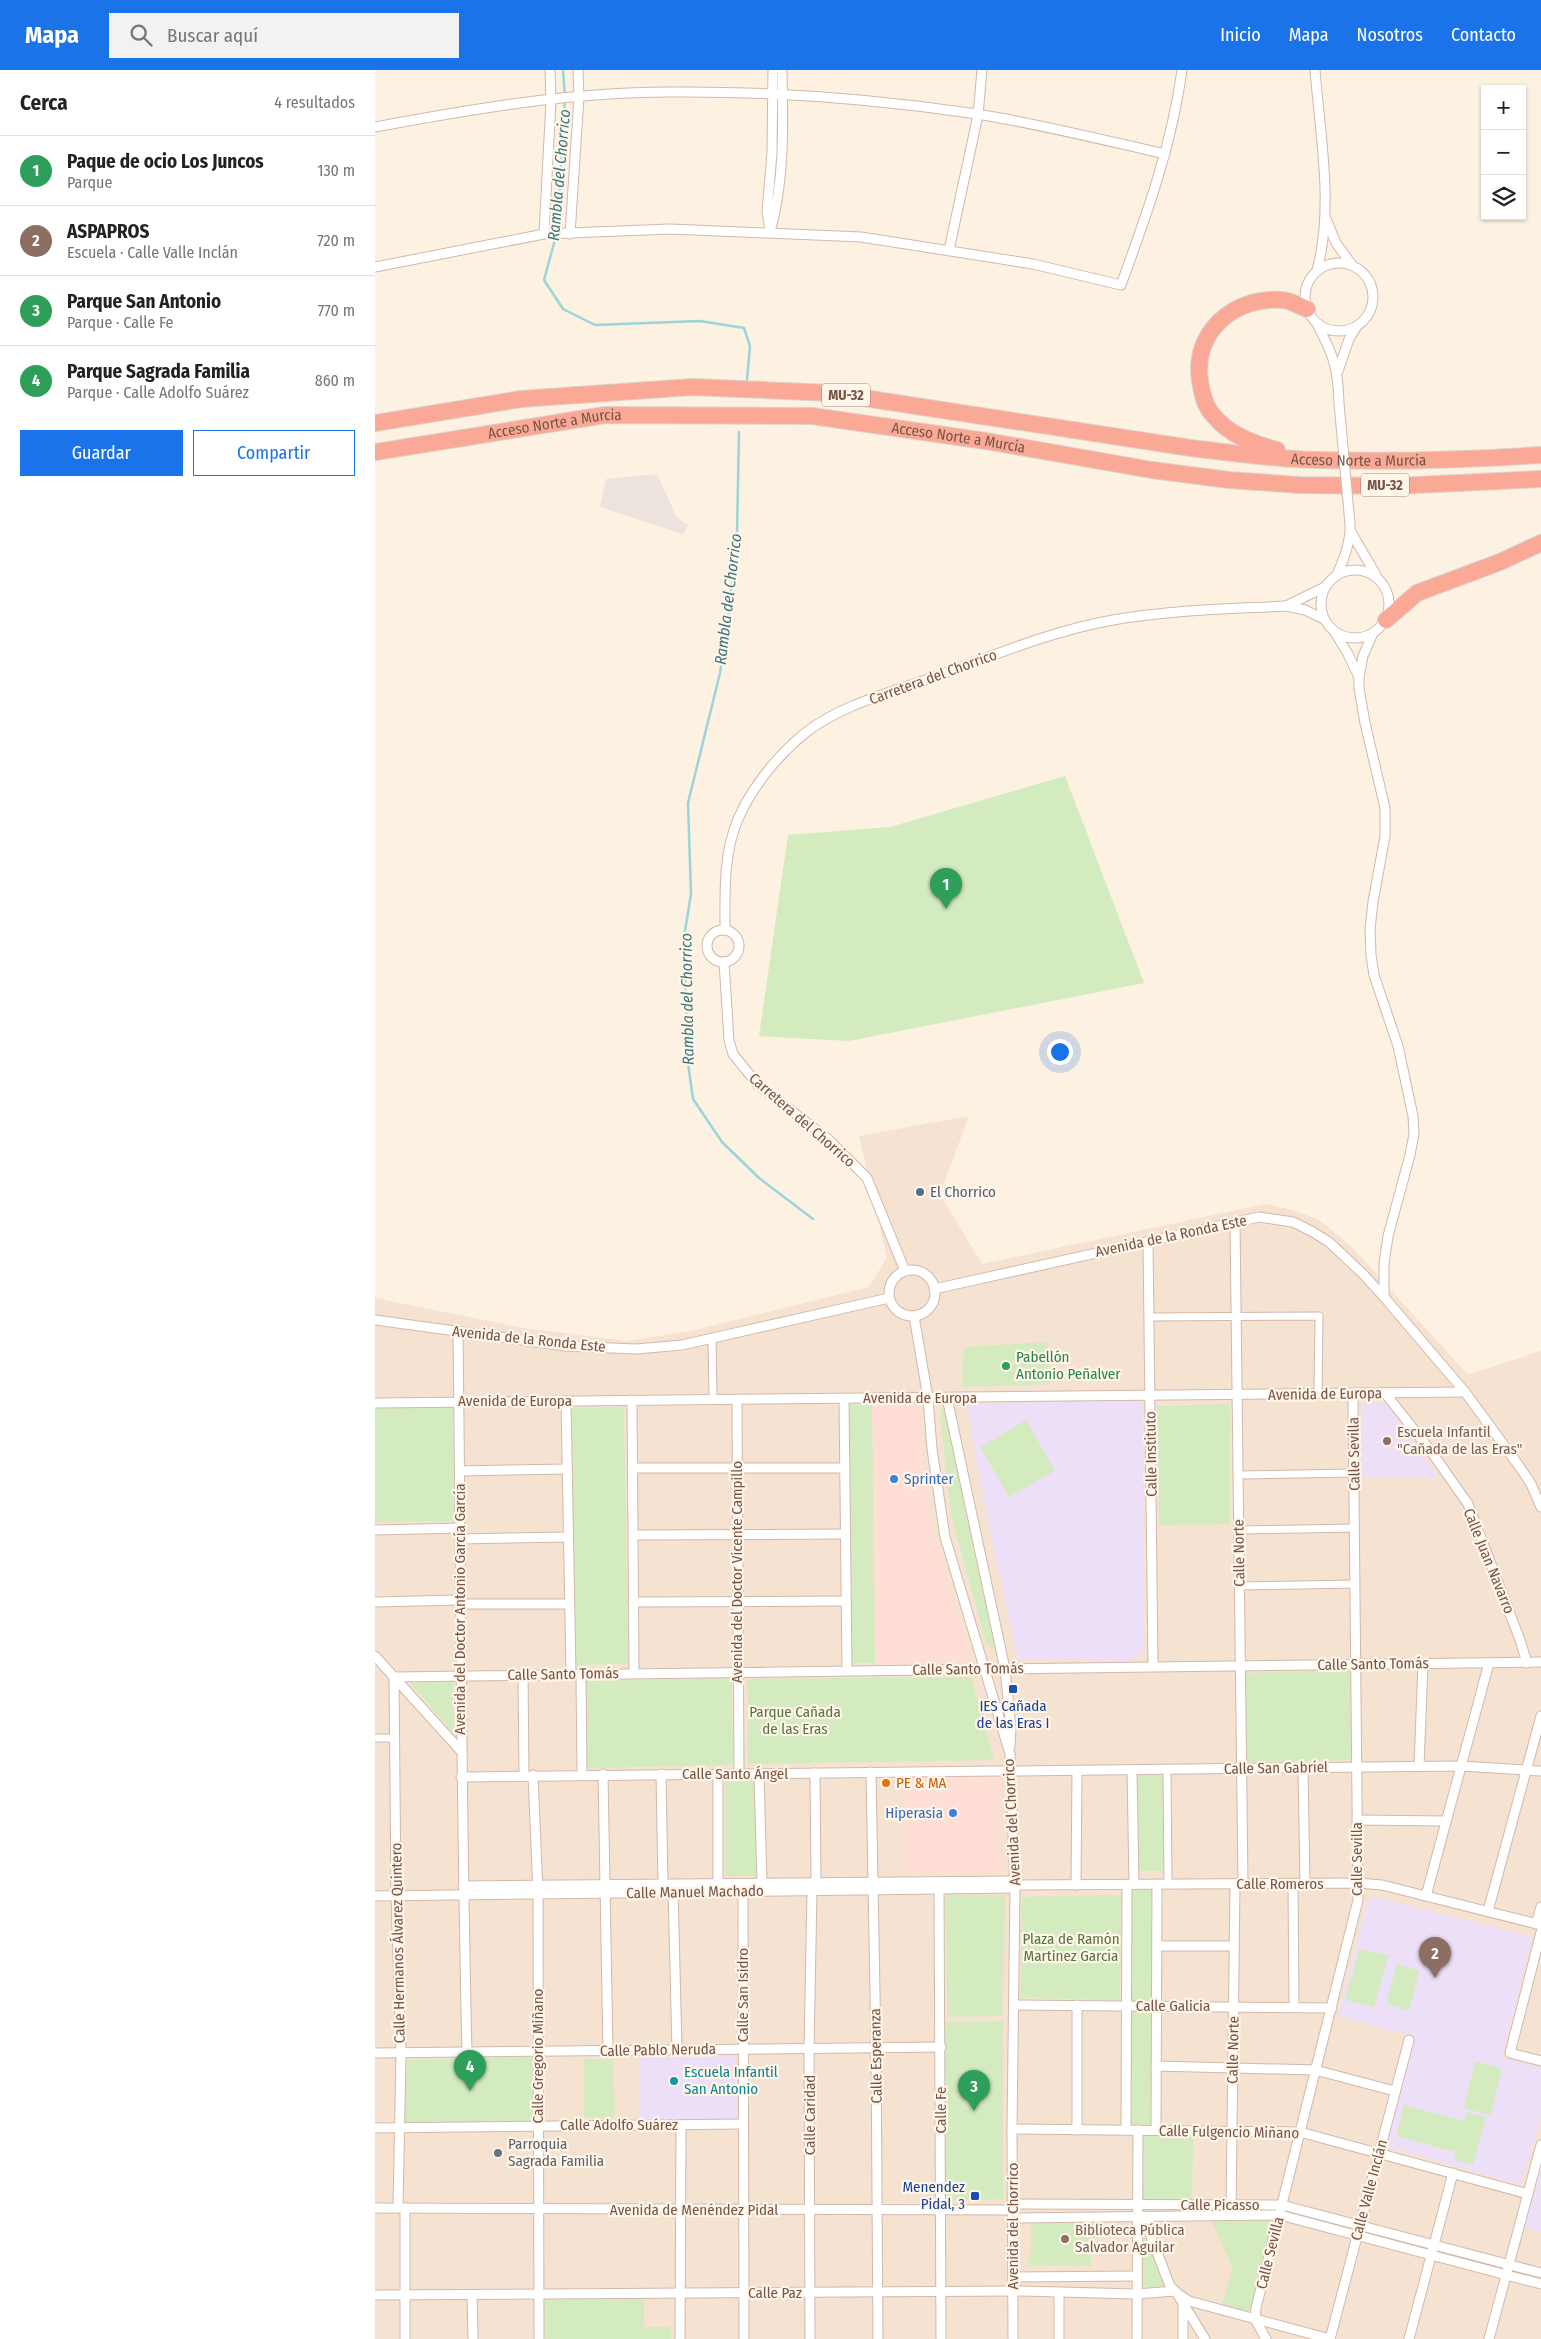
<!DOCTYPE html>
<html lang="es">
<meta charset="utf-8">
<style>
body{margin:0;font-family:"Fira Sans Condensed",sans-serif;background:#f2f2f2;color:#222}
.controls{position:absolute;right:15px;top:15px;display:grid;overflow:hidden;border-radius:0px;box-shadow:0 1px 4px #0004}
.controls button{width:45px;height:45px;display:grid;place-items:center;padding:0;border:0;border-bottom:1px solid #e0e0e0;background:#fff;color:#222;font:25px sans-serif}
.you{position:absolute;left:684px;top:981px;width:18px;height:18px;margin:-12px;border:4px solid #fff;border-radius:50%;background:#1a73e8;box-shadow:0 0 0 8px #1a73e833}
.badge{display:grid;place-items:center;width:32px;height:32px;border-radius:50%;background:#1a73e8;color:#fff;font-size:16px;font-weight:700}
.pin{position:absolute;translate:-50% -41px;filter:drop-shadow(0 1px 2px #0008)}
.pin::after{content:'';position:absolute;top:26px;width:18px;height:15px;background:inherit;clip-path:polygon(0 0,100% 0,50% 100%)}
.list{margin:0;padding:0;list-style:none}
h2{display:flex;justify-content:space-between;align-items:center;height:65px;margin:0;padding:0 20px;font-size:21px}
h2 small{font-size:16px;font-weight:400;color:#767676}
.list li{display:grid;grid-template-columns:32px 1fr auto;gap:15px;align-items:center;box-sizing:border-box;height:70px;padding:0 20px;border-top:1px solid #e0e0e0}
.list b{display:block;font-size:19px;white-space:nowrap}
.list p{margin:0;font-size:16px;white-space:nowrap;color:#767676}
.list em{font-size:16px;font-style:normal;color:#767676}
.actions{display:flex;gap:10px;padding:15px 20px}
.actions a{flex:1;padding:11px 0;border:1px solid #1a73e8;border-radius:0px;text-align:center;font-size:18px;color:#1a73e8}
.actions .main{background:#1a73e8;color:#fff}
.icon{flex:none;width:28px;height:28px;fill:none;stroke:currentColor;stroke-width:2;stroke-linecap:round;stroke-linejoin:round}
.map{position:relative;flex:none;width:1166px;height:2269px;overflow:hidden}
header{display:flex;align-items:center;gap:30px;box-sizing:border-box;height:70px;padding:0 25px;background:#1a73e8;color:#fff}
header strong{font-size:24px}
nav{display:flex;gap:28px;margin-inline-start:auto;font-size:18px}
.search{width:350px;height:45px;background:#f2f2f2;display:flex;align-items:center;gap:12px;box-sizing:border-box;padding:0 18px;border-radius:0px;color:#767676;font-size:19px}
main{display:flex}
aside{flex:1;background:#fff}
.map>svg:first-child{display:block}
.residential{fill:#f5e2d0}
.commercial{fill:#feded5}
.industrial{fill:#ece3dd}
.education{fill:#eedff9}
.green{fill:#d4ebc0}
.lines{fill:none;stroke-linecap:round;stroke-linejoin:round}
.stream{stroke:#9bd4da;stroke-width:2.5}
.pedestrian-casing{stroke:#d1b9ab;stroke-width:9}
.minor-casing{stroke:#d1b9ab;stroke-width:11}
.motorway-casing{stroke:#dbd3cf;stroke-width:18}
.pedestrian{stroke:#fff;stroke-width:7}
.minor{stroke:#fff;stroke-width:9}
.motorway{stroke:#faa996;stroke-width:16}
.minor-bridge-casing{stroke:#d1b9ab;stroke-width:11;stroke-linecap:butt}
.minor-bridge{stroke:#fff;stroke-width:9}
.service-dot{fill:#5c6f8a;stroke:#fff5e9;stroke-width:2}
.leisure-dot{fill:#2e9e5b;stroke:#fff5e9;stroke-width:2}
.education-dot{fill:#8d6e63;stroke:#fff5e9;stroke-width:2}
.shop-dot{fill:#3f7fe0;stroke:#fff5e9;stroke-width:2}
.transit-dot{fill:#1a4fb4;stroke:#fff5e9;stroke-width:2}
.food-dot{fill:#e8710a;stroke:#fff5e9;stroke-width:2}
.culture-dot{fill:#0f9aa8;stroke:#fff5e9;stroke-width:2}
.worship-dot{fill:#6b7280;stroke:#fff5e9;stroke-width:2}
.labels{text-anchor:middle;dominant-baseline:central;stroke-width:4.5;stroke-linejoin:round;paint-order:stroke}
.shield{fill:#fff5e9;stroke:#9f8578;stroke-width:1}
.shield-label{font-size:14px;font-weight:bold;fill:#765547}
.street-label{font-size:15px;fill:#765547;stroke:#fff5e9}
.service-label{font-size:15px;fill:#4e5e75;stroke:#fff5e9;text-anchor:start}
.leisure-label{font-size:15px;fill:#27864d;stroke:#fff5e9;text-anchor:start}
.education-label{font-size:15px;fill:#785e54;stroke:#fff5e9;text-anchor:start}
.shop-label{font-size:15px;fill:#366cbe;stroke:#fff5e9;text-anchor:start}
.transit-label{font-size:15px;fill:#164399;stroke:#fff5e9}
.park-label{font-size:15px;fill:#52763c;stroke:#fff5e9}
.food-label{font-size:15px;fill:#c56008;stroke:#fff5e9;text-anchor:start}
.culture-label{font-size:15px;fill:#0d838f;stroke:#fff5e9;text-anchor:start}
.worship-label{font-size:15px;fill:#5b616d;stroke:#fff5e9;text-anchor:start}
.water-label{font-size:16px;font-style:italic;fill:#3a767c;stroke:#fff5e9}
</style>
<header>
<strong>Mapa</strong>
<div class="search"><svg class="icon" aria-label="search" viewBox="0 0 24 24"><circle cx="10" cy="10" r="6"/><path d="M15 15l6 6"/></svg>Buscar aquí</div>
<nav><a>Inicio</a><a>Mapa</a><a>Nosotros</a><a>Contacto</a></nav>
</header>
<main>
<aside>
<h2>Cerca<small>4 resultados</small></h2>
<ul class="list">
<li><span class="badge" style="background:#2e9e5b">1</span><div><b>Paque de ocio Los Juncos</b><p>Parque</p></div><em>130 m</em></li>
<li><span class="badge" style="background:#8d6e63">2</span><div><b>ASPAPROS</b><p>Escuela · Calle Valle Inclán</p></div><em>720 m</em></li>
<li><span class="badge" style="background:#2e9e5b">3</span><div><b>Parque San Antonio</b><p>Parque · Calle Fe</p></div><em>770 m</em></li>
<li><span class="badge" style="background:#2e9e5b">4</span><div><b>Parque Sagrada Familia</b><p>Parque · Calle Adolfo Suárez</p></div><em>860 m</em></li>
</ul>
<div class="actions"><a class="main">Guardar</a><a>Compartir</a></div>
</aside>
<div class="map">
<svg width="1166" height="2269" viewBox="0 0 1166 2269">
<rect width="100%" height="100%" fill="#fdf1e2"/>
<polygon class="residential" points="594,1046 565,1124 607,1194 891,1134 918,1140 944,1150 975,1175 1093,1305 1166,1281 1166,2269 0,2269 0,1228 148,1258 251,1271 316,1261 494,1217 512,1188 484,1066"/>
<g class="commercial">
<polygon points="543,1333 554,1444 589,1563 595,1589 591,1592 500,1593 497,1334"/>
<polygon points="623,1706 626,1709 627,1799 624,1803 530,1803 528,1707"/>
</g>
<polygon class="industrial" points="282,404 302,448 313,455 308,464 225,437 231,409"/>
<g class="education">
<polygon points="764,1330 769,1338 769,1583 754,1591 643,1589 612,1448 592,1337 594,1334"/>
<polygon points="987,1333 1011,1334 1064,1408 987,1408"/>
<polygon points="997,1826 1158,1867 1127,1988 1166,1997 1166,2047 1146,2115 1010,2076 1040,1967 963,1946 993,1829"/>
<polygon points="361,1986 362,2045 358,2049 265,2051 264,1987"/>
<polygon points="1166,2097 1166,2162 1149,2157"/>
</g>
<g class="green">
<polygon points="690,706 769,913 474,971 384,966 413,765 515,757"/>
<polygon points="672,1272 675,1314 587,1317 589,1277"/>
<polygon points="473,1334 497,1334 500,1593 475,1593"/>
<polygon points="855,1334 855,1454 784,1455 782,1336"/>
<polygon points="78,1335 79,1451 0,1452 0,1336"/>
<polygon points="249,1337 253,1594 200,1595 197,1338"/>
<polygon points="568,1340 571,1341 623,1582 611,1573 576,1445 565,1345"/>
<polygon points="651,1350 680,1401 634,1427 605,1377"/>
<polygon points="977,1600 976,1690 871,1692 871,1603"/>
<polygon points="596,1607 619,1690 373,1694 372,1609"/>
<polygon points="357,1608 358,1695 212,1698 211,1611"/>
<polygon points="78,1612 79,1663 35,1613"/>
<polygon points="790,1704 791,1801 763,1801 762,1705"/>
<rect x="350" y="1711" width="31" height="95"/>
<polygon points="755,1819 779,1819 777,1931 755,1931"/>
<polygon points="630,1825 628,1946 572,1947 570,1825"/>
<polygon points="746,1825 745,1930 645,1928 647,1827"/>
<polygon points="984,1879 1014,1885 999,1937 970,1930"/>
<polygon points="1022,1894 1044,1901 1034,1941 1011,1934"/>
<polygon points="754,1939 779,1939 777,2055 753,2054"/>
<polygon points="628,1951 628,2129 570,2131 570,1952"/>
<polygon points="159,1987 160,2052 30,2053 32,1990"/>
<polygon points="209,1989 238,1989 240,2047 209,2048"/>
<polygon points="1100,1991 1127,1998 1116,2045 1089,2038"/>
<polygon points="1029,2035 1089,2051 1091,2042 1111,2047 1098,2095 1079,2090 1085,2065 1080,2082 1021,2066"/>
<polygon points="768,2066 818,2066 817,2131 767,2130"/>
<polygon points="892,2149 897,2153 876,2239 870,2242 847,2234 858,2199 837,2152"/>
<polygon points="720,2150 720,2184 716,2184 716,2196 652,2195 656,2182 656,2151"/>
<polygon points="771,2167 775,2171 791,2216 768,2217 766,2170"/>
<polygon points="169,2228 269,2229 269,2257 296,2257 296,2269 170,2269"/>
</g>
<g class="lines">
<g class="stream">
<polyline points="182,161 190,28 188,0"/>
<polyline points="181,166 169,210 188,239 220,255 325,251 369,258 375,276 372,310"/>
<polyline points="364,362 362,465 353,548 345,603 313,733 316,824 309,867 313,993 318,1029 347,1072 384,1108 438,1149"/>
</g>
<defs>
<g id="pedestrian">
<polyline points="774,1247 944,1246 943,1324"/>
<polyline points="337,1268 338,1329"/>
<polyline points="863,1405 979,1403"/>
<polyline points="864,1460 980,1458"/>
<polyline points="865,1516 980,1514"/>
<polyline points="0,1668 19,1668"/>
<polyline points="792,1699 793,1814"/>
</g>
<g id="minor">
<path d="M940 0C945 64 959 138 942 200"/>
<path d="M0 57C97 39 196 22 294 22 397 21 501 29 602 44 665 54 728 70 790 84"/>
<polyline points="951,149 961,173 977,195"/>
<polyline points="395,159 392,142 397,83 398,0"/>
<path d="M395 162C410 110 408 53 407 0"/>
<polyline points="169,164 176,31 175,0"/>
<polyline points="195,164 204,27 203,0"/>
<polyline points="574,180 603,45 607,0"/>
<circle cx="964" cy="227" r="34"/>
<path d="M0 197 169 164 295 159 486 167 658 194 746 215C772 144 797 74 807 0"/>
<path d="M943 256C959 286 963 299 964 333"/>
<polyline points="963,301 974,269 982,256"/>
<polyline points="976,462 1001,505"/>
<circle cx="980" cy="534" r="34"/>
<path d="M962 505C969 488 976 472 975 454"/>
<polyline points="911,536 950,517"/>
<polyline points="959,561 973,584 984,607"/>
<polyline points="998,563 988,586 984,607 984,618 990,653 1010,738 1010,766 998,832 995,859 996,885 999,905 1023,976 1038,1046 1039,1064 1035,1085 1013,1166 1009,1194 1009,1227"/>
<path d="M350 860C350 822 348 785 363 749 377 717 403 685 430 663 467 634 518 622 562 606 620 585 676 561 738 550 794 540 853 539 911 536L930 540 949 549"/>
<circle cx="348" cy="876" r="16"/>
<polyline points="349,892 354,970 358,984 383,1015 453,1069 492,1108 530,1201"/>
<polyline points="860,1152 868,1814"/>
<polyline points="773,1171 778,1596"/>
<circle cx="537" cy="1223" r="23"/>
<polyline points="559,1219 884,1147 918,1152 938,1162 954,1172 988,1204 1009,1227 1090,1322 1144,1396 1156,1414 1166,1437"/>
<polyline points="539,1246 553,1328 557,1379 570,1467 635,1684 640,1818 637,2059 638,2269"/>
<polyline points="0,1250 190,1276 261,1279 307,1275 514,1228"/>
<path d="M83 1262C86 1502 86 1742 92 1982"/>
<polyline points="1010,1323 1058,1384 1093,1434 1145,1570 1152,1593"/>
<polyline points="572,1328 630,1599 636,1658 635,1676"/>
<polyline points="362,1329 364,1704"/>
<polyline points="469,1329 472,1601"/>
<polyline points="257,1330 259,1603"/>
<polyline points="191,1331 196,1604"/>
<polyline points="0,1333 1090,1322"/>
<polyline points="257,1398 470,1398"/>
<polyline points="85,1401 192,1399"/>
<polyline points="0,1460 86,1458"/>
<polyline points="258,1465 470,1464"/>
<polyline points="86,1469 193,1467"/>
<polyline points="0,1532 85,1530"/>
<polyline points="258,1532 471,1531"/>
<polyline points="85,1534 194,1534"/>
<polyline points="0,1586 85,1680"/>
<polyline points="148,1604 149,1705"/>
<polyline points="206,1604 207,1704"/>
<polyline points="1044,1696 1048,1594"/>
<polyline points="928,1698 930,1814"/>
<polyline points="757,1700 759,1814"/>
<polyline points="496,1702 501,1978 503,2269"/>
<polyline points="228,1704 233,1981"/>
<polyline points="286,1704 288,1814"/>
<polyline points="384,1704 387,1813"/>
<polyline points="158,1705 163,1824 164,2269"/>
<polyline points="86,1707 1086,1696 1166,1701"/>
<polyline points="982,1750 1071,1751"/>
<polyline points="343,1814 343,1704"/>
<polyline points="918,1814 919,1937"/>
<polyline points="564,1815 566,2269"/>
<polyline points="640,1815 984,1813 1007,1815 1166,1855"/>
<polyline points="701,1815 702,1701"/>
<polyline points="88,1816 640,1811"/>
<polyline points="368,1816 369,2269"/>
<polyline points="298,1818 302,1980"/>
<polyline points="0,1826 640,1818"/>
<polyline points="1051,1826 1114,1593"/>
<polyline points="1113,1841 1166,1646"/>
<polyline points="1161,1854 1166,1837"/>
<polyline points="1166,1862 1135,1983 1166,1991"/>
<polyline points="782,1876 859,1876"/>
<polyline points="639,1935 957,1938"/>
<polyline points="0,1983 566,1977"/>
<polyline points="781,1996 940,2000 1020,2021"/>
<polyline points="0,2058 368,2054"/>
<polyline points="637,2059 925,2062 1153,2124"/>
<polyline points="702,2060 702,1935"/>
<polyline points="751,2060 752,1815"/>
<polyline points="781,2060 782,1814"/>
<polyline points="639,2134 907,2135 1166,2203"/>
<polyline points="0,2138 639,2140"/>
<polyline points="23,2138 26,1983 21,1825 19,1607 1166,1592"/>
<polyline points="30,2138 30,2269"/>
<polyline points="856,2140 860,1814"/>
<polyline points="768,2146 795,2216 803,2224 814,2231 955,2269"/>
<polyline points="639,2148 905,2145 1166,2214"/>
<polyline points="638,2207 762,2206"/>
<polyline points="684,2222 684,2269"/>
<polyline points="0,2225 647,2221 762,2224 800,2221"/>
<polyline points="97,2225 98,2269"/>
<polyline points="803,2225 830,2269"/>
<polyline points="808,2236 808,2269"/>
<polyline points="305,2269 306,2055"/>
<polyline points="435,2269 434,1979 437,1821 441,1813 440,1703"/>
<polyline points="762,2269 763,2060"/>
<polyline points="891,2269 880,2249 881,2238 983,1830 978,1324"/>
<polyline points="955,2269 1034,1970"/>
<polyline points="1034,2269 1078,2103"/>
<polyline points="1114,2269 1166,2075"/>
</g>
<g id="motorway">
<path id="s1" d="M0 353 146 329 317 317 456 323 816 378C857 383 899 389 941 390 1016 392 1092 390 1166 385"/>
<path d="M902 380C879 374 854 365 839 346 830 337 827 324 825 311 817 262 860 226 907 230 915 230 924 236 932 239"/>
<path id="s2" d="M0 382 230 345 437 346 611 371 777 400 854 410 924 415 1020 416 1166 409"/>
<polyline points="1011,550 1042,523 1125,492 1166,473"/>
</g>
</defs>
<use href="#pedestrian" class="pedestrian-casing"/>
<use href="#minor" class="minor-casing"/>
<use href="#motorway" class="motorway-casing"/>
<use href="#pedestrian" class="pedestrian"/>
<use href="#minor" class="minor"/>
<use href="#motorway" class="motorway"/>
<defs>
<polyline id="minor-bridge" points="964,333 975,454"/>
</defs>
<use href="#minor-bridge" class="minor-bridge-casing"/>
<use href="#minor-bridge" class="minor-bridge"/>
</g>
<circle class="service-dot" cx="545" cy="1122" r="5"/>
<circle class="leisure-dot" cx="631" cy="1296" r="5"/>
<g class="education-dot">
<circle cx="1012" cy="1371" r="5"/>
<circle cx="690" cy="2169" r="5"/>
</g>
<g class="shop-dot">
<circle cx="519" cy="1409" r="5"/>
<circle cx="578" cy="1743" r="5"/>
</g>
<g class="transit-dot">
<rect x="633" y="1614" width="10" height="10" rx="2.5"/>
<rect x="595" y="2121" width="10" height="10" rx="2.5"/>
</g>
<circle class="food-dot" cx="511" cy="1713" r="5"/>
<circle class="culture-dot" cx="299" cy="2011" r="5"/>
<circle class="worship-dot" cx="123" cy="2083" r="5"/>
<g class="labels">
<g class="shield">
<rect x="447" y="313.5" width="48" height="23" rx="4"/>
<rect x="986" y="403.5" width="48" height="23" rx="4"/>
</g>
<g class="shield-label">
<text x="471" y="325">MU-32</text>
<text x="1010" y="415">MU-32</text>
</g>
<g class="street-label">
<text stroke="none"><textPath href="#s2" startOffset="182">Acceso Norte a Murcia</textPath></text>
<text stroke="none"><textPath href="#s2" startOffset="588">Acceso Norte a Murcia</textPath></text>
<text stroke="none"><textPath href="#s1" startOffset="991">Acceso Norte a Murcia</textPath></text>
<text transform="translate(558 607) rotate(-20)">Carretera del Chorrico</text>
<text transform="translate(427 1050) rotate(41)">Carretera del Chorrico</text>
<text transform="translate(796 1166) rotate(-12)">Avenida de la Ronda Este</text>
<text transform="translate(154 1269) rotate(6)">Avenida de la Ronda Este</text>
<text transform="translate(950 1324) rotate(-1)">Avenida de Europa</text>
<text x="545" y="1328">Avenida de Europa</text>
<text x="140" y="1331">Avenida de Europa</text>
<text transform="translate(776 1384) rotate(-91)">Calle Instituto</text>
<text transform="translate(979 1384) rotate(-91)">Calle Sevilla</text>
<text transform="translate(864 1483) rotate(-91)">Calle Norte</text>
<text transform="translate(1114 1491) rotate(68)">Calle Juan Navarro</text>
<text transform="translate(362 1502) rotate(-90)">Avenida del Doctor Vicente Campillo</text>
<text transform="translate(85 1539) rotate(-90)">Avenida del Doctor Antonio García García</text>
<text transform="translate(998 1594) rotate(-1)">Calle Santo Tomás</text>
<text transform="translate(593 1599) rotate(-1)">Calle Santo Tomás</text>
<text transform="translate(188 1604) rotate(-1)">Calle Santo Tomás</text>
<text transform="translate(901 1698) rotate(-1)">Calle San Gabriel</text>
<text x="360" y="1704">Calle Santo Ángel</text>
<text transform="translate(637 1752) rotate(-93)">Avenida del Chorrico</text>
<text transform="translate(982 1789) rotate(-90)">Calle Sevilla</text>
<text x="905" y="1814">Calle Romeros</text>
<text transform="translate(320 1822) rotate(-1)">Calle Manuel Machado</text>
<text transform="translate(23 1873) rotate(-91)">Calle Hermanos Álvarez Quintero</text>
<text transform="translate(368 1925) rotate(-90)">Calle San Isidro</text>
<text x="798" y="1936">Calle Galicia</text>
<text transform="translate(283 1980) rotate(-1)">Calle Pablo Neruda</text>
<text transform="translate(858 1980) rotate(-89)">Calle Norte</text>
<text transform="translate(163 1986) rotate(-90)">Calle Gregorio Miñano</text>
<text transform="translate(501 1986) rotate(-91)">Calle Esperanza</text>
<text transform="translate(566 2040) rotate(-90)">Calle Fe</text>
<text transform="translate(435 2045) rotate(-90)">Calle Caridad</text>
<text x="244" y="2055">Calle Adolfo Suárez</text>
<text transform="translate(854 2062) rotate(1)">Calle Fulgencio Miñano</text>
<text transform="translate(994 2120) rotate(-75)">Calle Valle Inclán</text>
<text x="845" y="2135">Calle Picasso</text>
<text x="319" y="2140">Avenida de Menéndez Pidal</text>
<text transform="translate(638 2156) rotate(-90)">Avenida del Chorrico</text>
<text transform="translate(895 2183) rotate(-76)">Calle Sevilla</text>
<text x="400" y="2223">Calle Paz</text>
</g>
<g class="service-label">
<text x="555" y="1122">El Chorrico</text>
</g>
<g class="leisure-label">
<text x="641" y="1287">Pabellón<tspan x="641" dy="17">Antonio Peñalver</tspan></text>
</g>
<g class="education-label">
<text x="1022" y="1362">Escuela Infantil<tspan x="1022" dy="17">"Cañada de las Eras"</tspan></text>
<text x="700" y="2160">Biblioteca Pública<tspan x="700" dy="17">Salvador Aguilar</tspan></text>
</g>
<g class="shop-label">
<text x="529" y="1409">Sprinter</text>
<text x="568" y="1743" text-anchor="end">Hiperasia</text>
</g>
<g class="transit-label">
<text x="638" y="1636">IES Cañada<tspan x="638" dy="17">de las Eras I</tspan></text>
<text x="590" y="2117" text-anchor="end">Menendez<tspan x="590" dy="17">Pidal, 3</tspan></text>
</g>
<g class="park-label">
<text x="420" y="1642">Parque Cañada<tspan x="420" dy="17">de las Eras</tspan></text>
<text x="696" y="1869">Plaza de Ramón<tspan x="696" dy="17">Martinez García</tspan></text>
</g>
<g class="food-label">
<text x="521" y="1713">PE &amp; MA</text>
</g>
<g class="culture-label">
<text x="309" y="2002">Escuela Infantil<tspan x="309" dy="17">San Antonio</tspan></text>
</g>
<g class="worship-label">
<text x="133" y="2074">Parroquia<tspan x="133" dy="17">Sagrada Familia</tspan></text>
</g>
<g class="water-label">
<text transform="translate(184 105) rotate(-85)">Rambla del Chorrico</text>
<text transform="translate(353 529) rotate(-83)">Rambla del Chorrico</text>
<text transform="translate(312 929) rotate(-91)">Rambla del Chorrico</text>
</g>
</g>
</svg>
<div class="controls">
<button>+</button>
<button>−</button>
<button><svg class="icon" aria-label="layers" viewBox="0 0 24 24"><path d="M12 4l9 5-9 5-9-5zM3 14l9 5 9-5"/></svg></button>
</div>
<div class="you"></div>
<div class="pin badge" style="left:571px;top:839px;background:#2e9e5b">1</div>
<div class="pin badge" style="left:1060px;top:1908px;background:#8d6e63">2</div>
<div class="pin badge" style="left:599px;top:2041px;background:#2e9e5b">3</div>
<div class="pin badge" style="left:95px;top:2021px;background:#2e9e5b">4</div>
</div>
</main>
